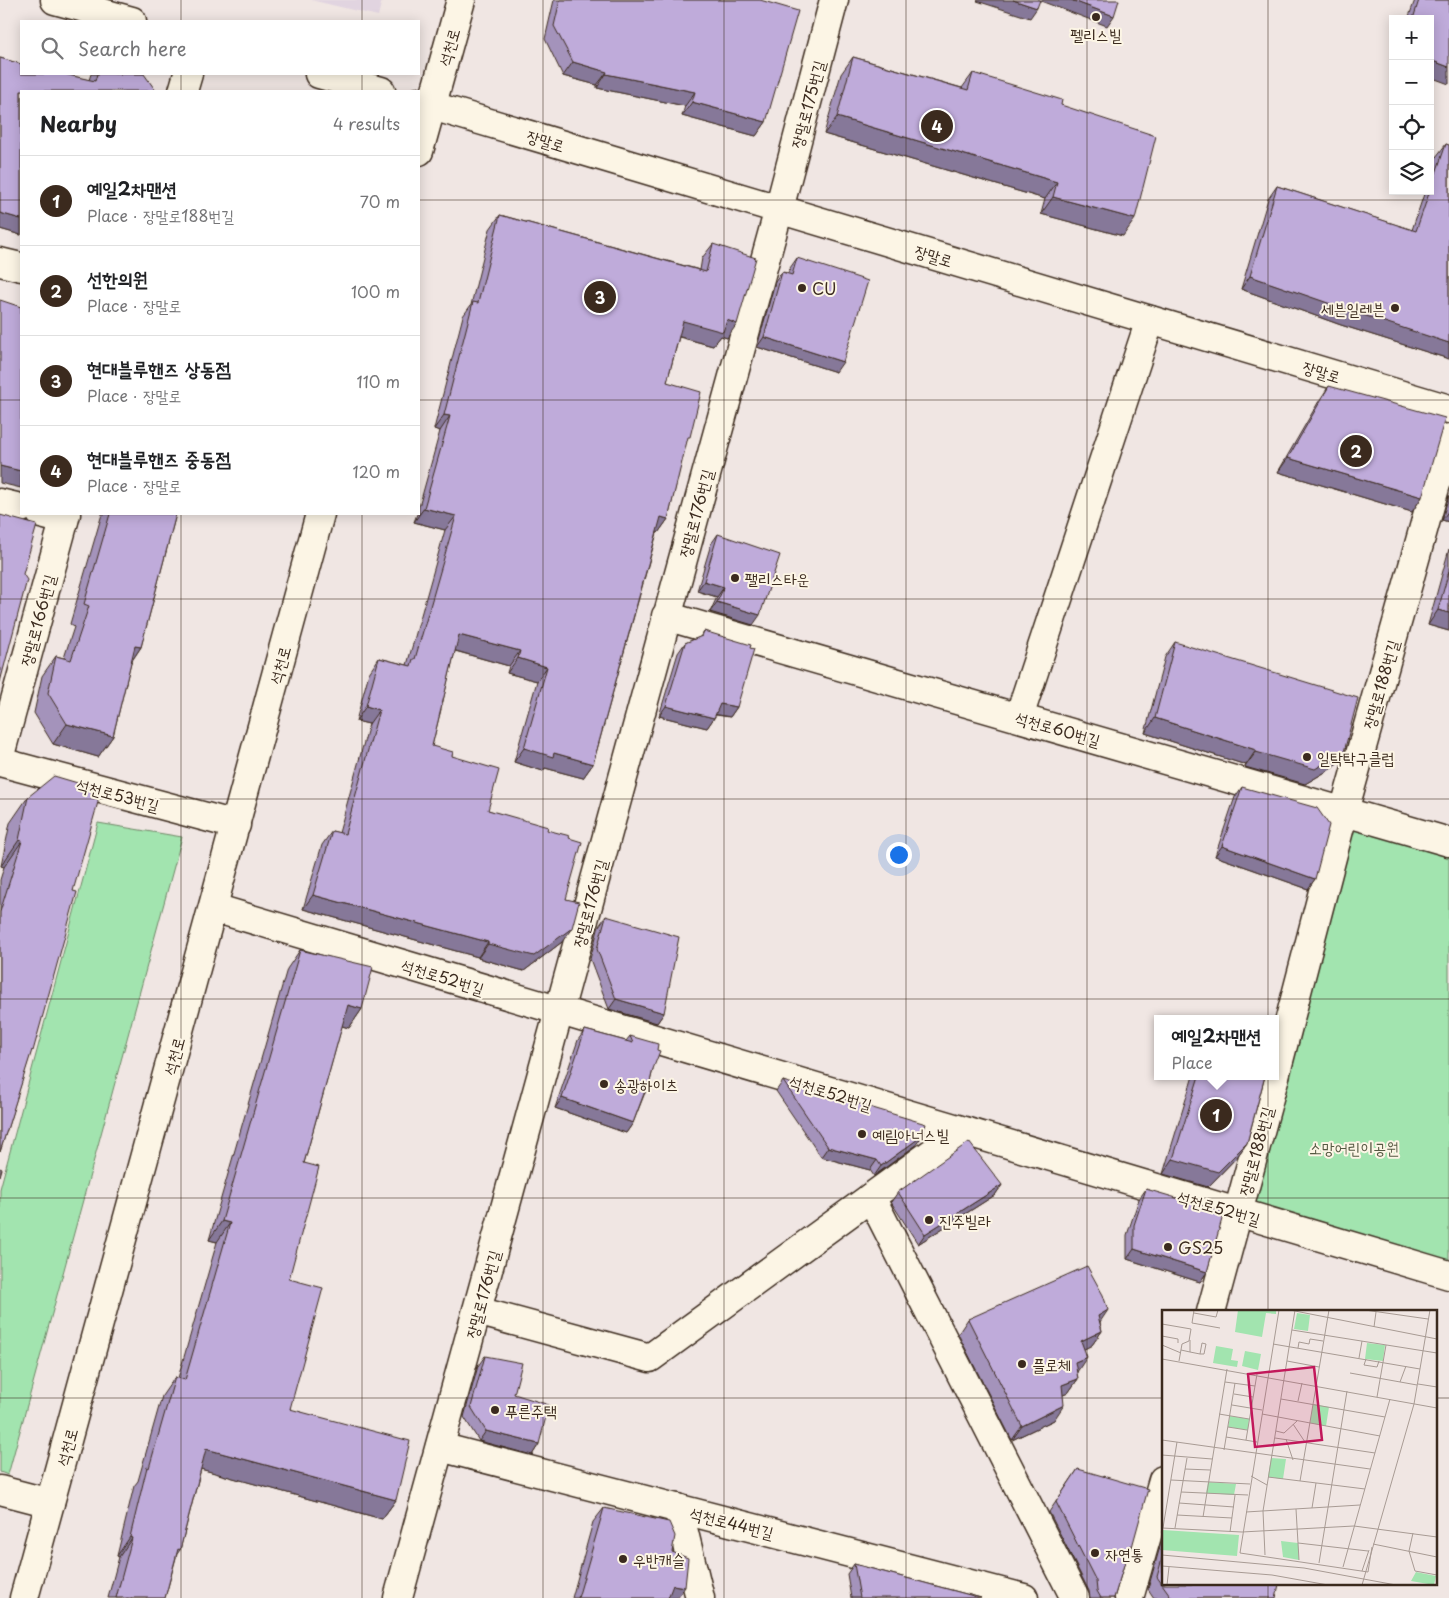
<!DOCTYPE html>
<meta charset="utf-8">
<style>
body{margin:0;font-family:"Playpen Sans","Poor Story",sans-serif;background:#f6f6f6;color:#202124}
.controls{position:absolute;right:15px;top:15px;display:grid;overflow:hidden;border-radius:0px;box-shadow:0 2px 12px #0003}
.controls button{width:45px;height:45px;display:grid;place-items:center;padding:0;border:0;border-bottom:1px solid #e0e0e0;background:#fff;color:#202124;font:25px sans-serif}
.you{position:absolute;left:898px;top:854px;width:18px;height:18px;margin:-12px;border:4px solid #fff;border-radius:50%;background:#1a73e8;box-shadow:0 0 0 8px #1a73e833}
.badge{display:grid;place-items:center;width:32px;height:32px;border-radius:50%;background:#3b2a1e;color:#fff;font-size:16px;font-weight:700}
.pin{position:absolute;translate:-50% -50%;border:2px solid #fff;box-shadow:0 1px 5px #0006}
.popup{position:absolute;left:1154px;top:1015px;width:125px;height:65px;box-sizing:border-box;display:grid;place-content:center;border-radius:0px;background:#fff;filter:drop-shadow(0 1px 4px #0005);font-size:16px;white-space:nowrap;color:#757577}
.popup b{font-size:19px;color:#202124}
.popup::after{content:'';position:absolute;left:50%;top:100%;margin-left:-10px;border:10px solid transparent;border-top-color:#fff}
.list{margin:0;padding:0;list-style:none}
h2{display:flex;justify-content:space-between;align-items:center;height:65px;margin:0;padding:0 20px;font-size:21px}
h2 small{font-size:16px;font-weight:400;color:#757577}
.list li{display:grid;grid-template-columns:32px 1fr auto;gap:15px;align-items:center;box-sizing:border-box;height:90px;padding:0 20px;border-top:1px solid #e0e0e0}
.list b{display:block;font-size:19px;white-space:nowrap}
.list p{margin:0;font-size:16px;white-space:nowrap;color:#757577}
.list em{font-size:16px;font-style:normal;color:#757577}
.icon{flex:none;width:28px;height:28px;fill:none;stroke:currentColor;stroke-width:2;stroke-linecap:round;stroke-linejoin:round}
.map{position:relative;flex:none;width:1449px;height:1598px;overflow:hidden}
.search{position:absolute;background:#fff;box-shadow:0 2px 12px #0003;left:20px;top:20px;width:400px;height:55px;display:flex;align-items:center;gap:12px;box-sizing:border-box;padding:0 18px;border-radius:0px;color:#757577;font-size:19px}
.panel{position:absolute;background:#fff;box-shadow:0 2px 12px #0003;left:20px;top:90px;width:400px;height:425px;border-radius:0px}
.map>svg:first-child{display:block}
.built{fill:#e1d4e0}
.green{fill:#a2e4af;stroke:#6e8766}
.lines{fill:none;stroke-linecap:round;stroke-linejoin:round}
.street-casing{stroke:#3b2a1e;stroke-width:31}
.secondary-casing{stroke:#3b2a1e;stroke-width:31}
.street{stroke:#fcf5e5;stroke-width:28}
.secondary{stroke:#fcf5e5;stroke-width:28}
.wall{fill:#a493bb;stroke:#3b2a1e}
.shaded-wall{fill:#867899;stroke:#3b2a1e}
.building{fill:#bfabda;stroke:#3b2a1e}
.grid{fill:none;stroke:#3b2a1e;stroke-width:1;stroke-opacity:0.55}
.poi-dot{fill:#3b2a1e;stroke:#fcf5e5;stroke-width:2}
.labels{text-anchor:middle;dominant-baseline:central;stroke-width:4;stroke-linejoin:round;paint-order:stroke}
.poi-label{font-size:16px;fill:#3b2a1e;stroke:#fcf5e5;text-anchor:start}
.street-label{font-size:16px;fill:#3b2a1e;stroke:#fcf5e5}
.park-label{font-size:16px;fill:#555842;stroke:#fcf5e5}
.inset-road{fill:none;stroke:#a89b94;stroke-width:1}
.view{fill:#c2185b;fill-opacity:0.15;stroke:#c2185b;stroke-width:2.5}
.inset-edge{fill:none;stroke:#3b2a1e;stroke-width:2.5}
</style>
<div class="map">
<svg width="1449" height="1598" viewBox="0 0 1449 1598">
<rect width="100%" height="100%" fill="#f0e6e3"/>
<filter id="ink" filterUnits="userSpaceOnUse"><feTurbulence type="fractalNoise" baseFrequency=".02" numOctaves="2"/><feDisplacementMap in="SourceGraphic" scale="10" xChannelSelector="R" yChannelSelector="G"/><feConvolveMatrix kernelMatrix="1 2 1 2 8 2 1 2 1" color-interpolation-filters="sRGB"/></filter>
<g filter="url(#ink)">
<polygon class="built" points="311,0 382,0 378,16"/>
<g class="green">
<polygon points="1344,811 1449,842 1449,1275 1239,1213"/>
<polygon points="98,823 182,837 8,1475 0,1472 0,1189"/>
</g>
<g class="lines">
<defs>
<g id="street">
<polyline points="183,91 188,74"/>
<polyline points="0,262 21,267"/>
<polyline points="0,503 21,508"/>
<polyline points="41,514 64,520"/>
<polyline points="666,616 1449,842"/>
<polyline points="1019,717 1150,320"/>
<polyline points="0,755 66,514"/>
<polyline points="0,762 236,825"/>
<polyline points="214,908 1449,1275"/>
<polyline points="1275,1076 1344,811 1449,438"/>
<polyline points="871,1197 1075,1598"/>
<polyline points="477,1311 650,1358 962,1131"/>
<polyline points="1211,1312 1275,1076"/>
<polyline points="440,1447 1024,1598"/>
<polyline points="0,1490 50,1503"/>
<polyline points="678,1508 700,1598"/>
<polyline points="398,1598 779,209 834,0"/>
<polyline points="1129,1598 1163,1480"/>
</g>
<g id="secondary">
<polyline points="55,0 132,21"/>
<polyline points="319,74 381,91"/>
<polyline points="419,102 1449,409"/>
<polyline points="419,151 461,0"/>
<polyline points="24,1598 320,514"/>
</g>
</defs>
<use href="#street" class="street-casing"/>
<use href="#secondary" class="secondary-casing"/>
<use href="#street" class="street"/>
<use href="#secondary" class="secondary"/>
</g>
<g class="wall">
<polygon points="554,0 760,0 766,122 756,136 682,116 685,106 597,88 597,85 563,76 545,39"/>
<polygon points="1415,0 1449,0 1430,19 1408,19"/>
<polygon points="853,57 962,88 973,73 1061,105 1123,236 1041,214 1045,199 824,134 841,74"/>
<polygon points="0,58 21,64 89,80 91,74 144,74 21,91 21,235 0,229"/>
<polygon points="1446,144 1449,145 1449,359 1341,325 1241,289 1268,199 1277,186 1412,230 1425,191 1430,191 1430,175 1436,157"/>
<polygon points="500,215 700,270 702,258 713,244 727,338 721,336 713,346 679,337 667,382 686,442 668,519 658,533 657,533 593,764 583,778 545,768 543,771 514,762 537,681 507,673 509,666 455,651 432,746 452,756 488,810 547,830 566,899 562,942 524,971 478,958 478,957 303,909 322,845 332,831 339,833 369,724 356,721 369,673 379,658 407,665 445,530 414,522 417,514 419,514 419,507 440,431 434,429 463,316 471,305 490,229"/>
<polygon points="797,258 836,372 757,347 775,282 782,272 788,273 790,268"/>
<polygon points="1329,386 1422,497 1412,512 1278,472 1319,401"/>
<polygon points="1449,495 1449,522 1442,520"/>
<polygon points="102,514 176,514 141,647 131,662 113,736 98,757 53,744 34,713 42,676 56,656 64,658 74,627 70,624"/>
<polygon points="718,534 753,625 710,612 717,597 697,591 711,544"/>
<polygon points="1449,549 1449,631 1428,625"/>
<polygon points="704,631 737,707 730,717 716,715 714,718 707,728 659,716 678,653 685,643 700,637"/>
<polygon points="1175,642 1344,752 1334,767 1305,784 1245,767 1246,765 1145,733 1165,657"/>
<polygon points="1242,787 1315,879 1308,889 1215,856 1235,797"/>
<polygon points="28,797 73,891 30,1055 0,1152 0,880 4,867 1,866 10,823"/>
<polygon points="606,916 664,1013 657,1023 609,1009 590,959 599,926"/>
<polygon points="300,950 362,1009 349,1028 342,1026 304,1163 289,1279 290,1409 396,1500 382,1519 201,1469 180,1550 177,1554 165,1598 108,1598 119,1557 117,1556 134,1486 138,1481 162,1396 175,1377 178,1378 217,1242 209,1240 287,969"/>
<polygon points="585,1030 626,1041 630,1036 653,1069 649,1086 644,1095 633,1123 626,1133 555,1108 578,1040"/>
<polygon points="1193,1076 1265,1076 1247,1143 1237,1157 1208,1187 1163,1174"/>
<polygon points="783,1081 915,1146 874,1176 870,1170 821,1157 776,1091"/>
<polygon points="1002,1185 995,1195 918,1244 891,1202 898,1192"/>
<polygon points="1146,1189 1207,1272 1200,1282 1127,1259 1127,1235 1139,1199"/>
<polygon points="968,1319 1100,1322 1102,1331 1092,1345 1084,1349 1077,1372 1078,1379 1068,1393 1063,1395 1054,1420 1012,1440 958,1334"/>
<polygon points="485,1356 514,1394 539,1444 532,1455 479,1441 464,1417 478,1366"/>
<polygon points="1078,1469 1132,1547 1128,1551 1114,1598 1090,1598 1089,1591 1049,1512"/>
<polygon points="604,1508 672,1552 677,1598 572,1598 593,1522"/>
<polygon points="1163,1541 1163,1584 1276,1598 1154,1598 1148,1589 1161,1543"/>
<polygon points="854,1564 981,1598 851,1598 847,1574"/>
</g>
<g class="shaded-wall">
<polygon points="978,0 1013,0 1037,8 1030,18 977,1"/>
<polygon points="1038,0 1071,0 1114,16 1107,26"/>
<polygon points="1430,60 1449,67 1449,84 1430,77"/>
<polygon points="573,62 607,72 597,85 563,76"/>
<polygon points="606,74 695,92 685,106 597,88"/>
<polygon points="692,102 766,122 756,136 682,116"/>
<polygon points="837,117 1057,182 1045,199 824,134"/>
<polygon points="1053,197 1135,219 1123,236 1041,214"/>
<polygon points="0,213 21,219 21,235 0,229"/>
<polygon points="1250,276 1449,343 1449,359 1341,325 1241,289"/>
<polygon points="727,320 737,324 727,338 721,336 713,346 673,335 683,321"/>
<polygon points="764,337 843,362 836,372 757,347"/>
<polygon points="444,415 450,416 440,431 434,429"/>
<polygon points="1288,458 1422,497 1412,512 1278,472"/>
<polygon points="0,466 21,471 21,488 0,483"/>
<polygon points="424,508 456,516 445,530 414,522"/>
<polygon points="1449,510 1449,522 1442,520"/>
<polygon points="661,517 668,519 658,533 651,531"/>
<polygon points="704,581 724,587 717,597 697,591"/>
<polygon points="717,602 760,615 753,625 710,612"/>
<polygon points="1438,610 1449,613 1449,631 1428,625"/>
<polygon points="459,635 520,651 509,666 449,649"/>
<polygon points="135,646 141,647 127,668"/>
<polygon points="518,658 547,667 537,681 507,673"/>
<polygon points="720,704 737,707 730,717 713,714"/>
<polygon points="366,706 379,710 369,724 356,721"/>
<polygon points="666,706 714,718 707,728 659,716"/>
<polygon points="1155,718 1256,750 1246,765 1145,733"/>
<polygon points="67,724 113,736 98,757 53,744"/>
<polygon points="524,748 554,753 593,764 583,778 545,768 543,771 514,762"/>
<polygon points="1256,752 1344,752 1334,767 1305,784 1245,767"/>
<polygon points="19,840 22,841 4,867 1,866"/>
<polygon points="1222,846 1315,879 1308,889 1215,856"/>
<polygon points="313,895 488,942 478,957 303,909"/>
<polygon points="572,928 562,942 524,971 478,958 488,944"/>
<polygon points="616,999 664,1013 657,1023 609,1009"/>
<polygon points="348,1005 362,1009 349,1028 335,1024"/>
<polygon points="562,1098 633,1123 626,1133 555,1108"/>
<polygon points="922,1136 915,1146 874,1176 881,1166"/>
<polygon points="1247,1143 1237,1157 1208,1187 1163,1174 1173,1159"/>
<polygon points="828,1147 877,1160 870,1170 821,1157"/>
<polygon points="1002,1185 995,1195 918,1244 925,1234"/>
<polygon points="222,1221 230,1223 217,1242 209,1240"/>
<polygon points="1134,1249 1207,1272 1200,1282 1127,1259"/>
<polygon points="1108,1310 1098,1325 1098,1316"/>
<polygon points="1102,1331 1092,1345 1071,1356 1081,1341"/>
<polygon points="1087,1357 1077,1372 1064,1377 1075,1362"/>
<polygon points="1078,1379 1068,1393 1051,1400 1062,1385"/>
<polygon points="1064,1405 1054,1420 1012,1440 1022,1426"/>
<polygon points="486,1431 539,1444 532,1455 479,1441"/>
<polygon points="206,1449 396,1500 382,1519 193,1467"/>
<polygon points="130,1537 132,1538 119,1557 117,1556"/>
<polygon points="673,1585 685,1587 677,1598 664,1598"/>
</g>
<g class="building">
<polygon points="560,0 760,0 798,11 766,122 692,102 695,92 606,74 607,72 573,62 554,26"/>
<polygon points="1013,0 1040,0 1037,8"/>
<polygon points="1071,0 1119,0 1114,16"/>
<polygon points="1419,0 1449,0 1449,67 1430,60 1430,19 1413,19"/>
<polygon points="853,57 968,90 973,73 1062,100 1061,105 1156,136 1135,219 1053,197 1057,182 837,117"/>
<polygon points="0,58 21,64 21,74 64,74 95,81 97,74 144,74 156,91 21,91 21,219 0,213"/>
<polygon points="1446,144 1449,145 1449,343 1351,311 1250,276 1277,186 1416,231"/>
<polygon points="500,215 706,272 713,244 756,258 737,324 727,320 723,332 683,321 667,382 701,392 690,437 688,437 668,519 661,517 593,764 554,753 553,757 524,748 547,667 518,658 520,651 459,635 432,746 453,752 452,756 499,770 488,810 548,827 547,830 570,836 569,838 582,842 566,899 579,902 572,928 534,956 488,944 488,942 313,895 332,831 345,834 379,710 366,706 379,658 411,666 413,659 415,659 456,516 424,508 450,416 444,415 473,302 478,303"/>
<polygon points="797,258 868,281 843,362 764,337 782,272 792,275"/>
<polygon points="0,300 21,307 21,471 0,466"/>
<polygon points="1329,386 1445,418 1422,497 1288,458"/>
<polygon points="110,514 176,514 141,647 135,646 113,736 67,724 48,693 56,656 71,660 89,606 84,604"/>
<polygon points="0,515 37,525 23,574 27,580 0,682"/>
<polygon points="718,534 780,555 760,615 717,602 724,587 704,581"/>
<polygon points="1449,571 1449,613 1438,610"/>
<polygon points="704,631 751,645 750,648 754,649 737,707 720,704 714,718 666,706 685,643 702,636"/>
<polygon points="1175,642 1358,698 1344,752 1315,769 1256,752 1256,750 1155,718"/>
<polygon points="54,776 98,789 98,802 73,891 77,892 33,1051 32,1050 0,1152 0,912 22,841 19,840 28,797"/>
<polygon points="1242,787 1317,808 1329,825 1315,879 1222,846"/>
<polygon points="606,916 679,937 664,1013 616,999 597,949"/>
<polygon points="300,950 373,967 362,1009 348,1005 304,1163 319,1167 289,1279 323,1288 290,1409 410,1441 396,1500 206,1449 180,1550 178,1549 165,1598 116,1598 132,1538 130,1537 147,1467 149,1468 175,1377 185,1380 230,1223 222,1221"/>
<polygon points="585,1030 633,1043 630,1036 658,1044 657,1050 660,1051 653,1069 649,1086 648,1083 633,1123 562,1098"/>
<polygon points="1199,1076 1265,1076 1247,1143 1218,1172 1173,1159"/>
<polygon points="783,1081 926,1124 922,1136 881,1166 877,1160 828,1147"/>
<polygon points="969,1142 1002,1185 925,1234 898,1192"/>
<polygon points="0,1168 2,1169 0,1176"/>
<polygon points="1146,1189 1224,1212 1207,1272 1134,1249 1134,1225"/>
<polygon points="1087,1266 1103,1295 1108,1310 1098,1316 1102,1331 1081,1341 1087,1357 1075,1362 1078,1379 1062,1385 1064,1405 1022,1426 968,1319"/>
<polygon points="485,1356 522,1363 514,1394 549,1405 539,1444 486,1431 471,1407"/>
<polygon points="1078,1469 1148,1489 1132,1547 1130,1545 1114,1598 1101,1598 1097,1591 1096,1581 1056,1502"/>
<polygon points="604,1508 669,1522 675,1536 672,1552 688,1558 685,1587 673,1585 668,1598 578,1598"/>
<polygon points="1163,1555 1163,1584 1279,1584 1276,1598 1172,1598 1157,1577"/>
<polygon points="854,1564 981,1598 860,1598"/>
</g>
</g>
<path class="grid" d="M181 0V21M362 0V21M543 0V1598M724 0V1598M906 0V1598M1087 0V1598M1268 0V1312M181 74V91M362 74V91M0 200H21M419 200H1449M0 400H21M419 400H1449M181 514V1598M362 514V1598M0 599H1449M0 799H1449M0 999H1449M0 1198H1449M0 1398H1163M1435 1398H1449M1268 1584V1598"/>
<g class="poi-dot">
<circle cx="1096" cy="17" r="5"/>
<circle cx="802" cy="288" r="5"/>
<circle cx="1395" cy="308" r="5"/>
<circle cx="735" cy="578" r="5"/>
<circle cx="1307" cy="757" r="5"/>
<circle cx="604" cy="1084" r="5"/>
<circle cx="862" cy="1134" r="5"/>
<circle cx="929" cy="1220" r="5"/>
<circle cx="1168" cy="1247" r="5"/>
<circle cx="1022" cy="1364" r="5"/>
<circle cx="495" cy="1410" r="5"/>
<circle cx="1095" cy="1553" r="5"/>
<circle cx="623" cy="1559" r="5"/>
</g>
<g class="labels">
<g class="poi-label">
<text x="1096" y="34" text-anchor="middle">펠리스빌</text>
<text x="812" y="288">CU</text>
<text x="1385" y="308" text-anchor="end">세븐일레븐</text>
<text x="745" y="578">팰리스타운</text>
<text x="1317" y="757">일탁탁구클럽</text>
<text x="614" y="1084">송광하이츠</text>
<text x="872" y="1134">예림아너스빌</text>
<text x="939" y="1220">진주빌라</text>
<text x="1178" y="1247">GS25</text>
<text x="1032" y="1364">플로체</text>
<text x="505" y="1410">푸른주택</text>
<text x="1105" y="1553">자연통</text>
<text x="633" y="1559">우반캐슬</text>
</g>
<g class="street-label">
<text transform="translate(448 47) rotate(-74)">석천로</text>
<text transform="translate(807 104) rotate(-75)">장말로175번길</text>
<text transform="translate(546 140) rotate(17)">장말로</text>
<text transform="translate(934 255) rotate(17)">장말로</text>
<text transform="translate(1322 371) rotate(17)">장말로</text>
<text transform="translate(695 513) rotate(-75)">장말로176번길</text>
<text transform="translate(37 620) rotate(-75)">장말로166번길</text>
<text transform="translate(279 665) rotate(-75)">석천로</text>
<text transform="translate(1380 684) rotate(-74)">장말로188번길</text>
<text transform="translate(1058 728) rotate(16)">석천로60번길</text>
<text transform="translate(118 794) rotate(15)">석천로53번길</text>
<text transform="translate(589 903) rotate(-75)">장말로176번길</text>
<text transform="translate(443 976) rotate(17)">석천로52번길</text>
<text transform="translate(173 1056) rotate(-75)">석천로</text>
<text transform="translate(831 1092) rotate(17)">석천로52번길</text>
<text transform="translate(1255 1151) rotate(-75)">장말로188번길</text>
<text transform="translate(1219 1207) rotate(16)">석천로52번길</text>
<text transform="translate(482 1294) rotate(-75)">장말로176번길</text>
<text transform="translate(66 1447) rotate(-75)">석천로</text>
<text transform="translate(732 1522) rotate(14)">석천로44번길</text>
</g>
<g class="park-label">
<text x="1354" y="1147">소망어린이공원</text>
</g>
</g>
<g transform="translate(1162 1310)">
<rect width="275" height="275" fill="#f0e6e3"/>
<path d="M76 0H114V4L104 3 100 27 73 22ZM135 3 148 5 146 21 132 19ZM205 33 223 35 221 51 203 49ZM54 36 71 39 69 50 76 51 75 57 51 53ZM83 41 99 44 96 60 80 56ZM151 94 167 97 164 116 148 113ZM68 106 87 109 86 120 66 117ZM109 148 124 149 121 169 106 167ZM46 172 74 174 72 185 44 183ZM1 220 77 225 75 246 0 240ZM119 231 136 233 137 250 121 247ZM254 262 274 266 272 275 249 271Z" fill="#a2e4af"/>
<path class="inset-road" d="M32 0 30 13 58 18M117 0 78 243 206 262 210 237M128 0 275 29M203 0 266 9M32 3 54 7 56 0M0 14 29 19 27 31 20 34 17 51M212 17 214 2M130 20 275 43M0 26 16 29V33M111 34 258 59M0 35 19 43M136 38 137 32 147 34 148 29 161 31M19 40 28 42V30M28 42 38 44 40 33 44 34 42 44H38M197 48 200 31M0 49 275 98M204 49 202 55 215 57 217 51M125 51 157 57M188 63 255 75M63 72 93 76M238 72 244 56M256 74 275 77M72 84 91 87M215 87 224 35M119 89 223 107M136 91 140 73M70 95 100 100M57 104 87 109M100 104 218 126M131 114 143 132M66 117 85 120M114 121 122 123 135 111M64 127 95 132M113 128 213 143M124 129 131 150M0 130 208 159M84 130 95 64M62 140 73 73M0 145 50 149M23 159 48 160M89 166 105 175M106 167 203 179M9 170 88 174M138 171 167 0M19 182 86 185M17 193 72 197M150 198 154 173M134 199 137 250M84 202 198 195M15 205 70 208M41 207 65 59M0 218 80 222 192 216 275 227M1 218 15 132M13 218 25 148M68 222 73 185M251 223 247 241 253 261 275 265M136 233 206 241M211 234 275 247M0 245 142 258 234 275M103 245 101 201 133 0M157 253 185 81M0 256 110 265 166 275M181 257 228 89M200 261 207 240M5 275 7 257M200 275 252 94 268 0"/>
<path class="view" d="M152 57 160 130 93 137 86 64Z"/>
<rect width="275" height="275" class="inset-edge"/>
</g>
</svg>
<div class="controls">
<button>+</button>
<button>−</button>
<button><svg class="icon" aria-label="locate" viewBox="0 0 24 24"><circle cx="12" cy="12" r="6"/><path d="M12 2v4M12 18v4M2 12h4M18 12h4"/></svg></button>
<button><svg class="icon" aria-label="layers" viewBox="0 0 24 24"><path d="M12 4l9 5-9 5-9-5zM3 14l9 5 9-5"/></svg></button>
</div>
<div class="you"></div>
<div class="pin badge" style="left:1216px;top:1115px">1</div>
<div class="popup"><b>예일2차맨션</b>Place</div>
<div class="pin badge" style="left:1356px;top:451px">2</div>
<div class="pin badge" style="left:600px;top:297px">3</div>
<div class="pin badge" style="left:937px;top:126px">4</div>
<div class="search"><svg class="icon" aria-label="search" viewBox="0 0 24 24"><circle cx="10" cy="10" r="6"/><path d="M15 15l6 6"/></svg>Search here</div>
<section class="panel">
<h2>Nearby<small>4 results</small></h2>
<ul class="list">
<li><span class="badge">1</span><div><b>예일2차맨션</b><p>Place · 장말로188번길</p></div><em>70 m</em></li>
<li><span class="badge">2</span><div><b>선한의원</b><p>Place · 장말로</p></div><em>100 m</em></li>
<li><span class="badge">3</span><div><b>현대블루핸즈 상동점</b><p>Place · 장말로</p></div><em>110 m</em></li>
<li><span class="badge">4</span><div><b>현대블루핸즈 중동점</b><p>Place · 장말로</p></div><em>120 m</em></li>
</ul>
</section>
</div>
